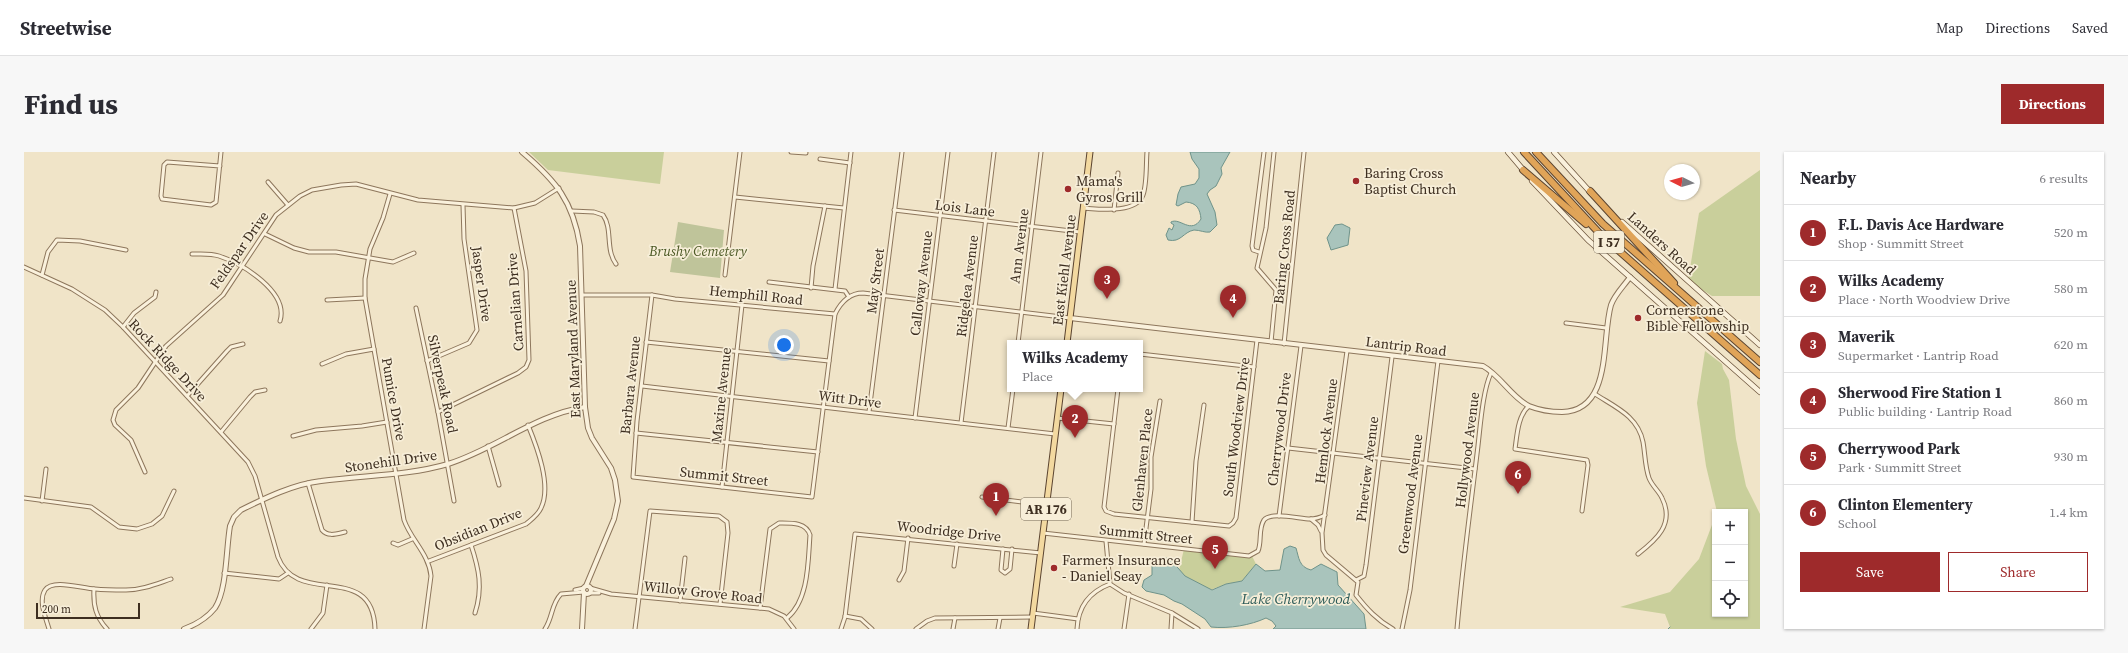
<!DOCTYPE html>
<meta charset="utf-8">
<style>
body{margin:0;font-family:"Source Serif 4",serif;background:#f7f7f7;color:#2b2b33}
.controls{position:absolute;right:12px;bottom:12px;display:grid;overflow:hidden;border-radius:0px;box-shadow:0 1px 3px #0004}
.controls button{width:36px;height:36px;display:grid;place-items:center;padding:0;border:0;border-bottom:1px solid #e1e1e2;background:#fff;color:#2b2b33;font:20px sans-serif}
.compass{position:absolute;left:1640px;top:12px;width:36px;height:36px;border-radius:50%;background:#fff;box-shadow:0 1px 3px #0004;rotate:275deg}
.scale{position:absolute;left:12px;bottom:10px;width:104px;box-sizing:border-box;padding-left:4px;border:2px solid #3d2e20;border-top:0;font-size:11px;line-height:14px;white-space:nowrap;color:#3d2e20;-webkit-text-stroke:3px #f7eed8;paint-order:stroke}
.you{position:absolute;left:760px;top:193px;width:14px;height:14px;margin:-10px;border:3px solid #fff;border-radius:50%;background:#1a73e8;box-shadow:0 0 0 6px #1a73e833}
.badge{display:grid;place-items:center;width:26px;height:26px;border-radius:50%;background:#9e2a2b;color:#fff;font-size:13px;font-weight:700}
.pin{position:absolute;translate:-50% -33px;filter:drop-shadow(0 1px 2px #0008)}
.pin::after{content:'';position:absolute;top:21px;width:14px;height:12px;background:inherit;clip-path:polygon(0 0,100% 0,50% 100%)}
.popup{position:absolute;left:983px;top:188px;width:136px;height:52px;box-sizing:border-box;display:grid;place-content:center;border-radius:0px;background:#fff;filter:drop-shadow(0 1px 3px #0005);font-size:13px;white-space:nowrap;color:#7c7c81}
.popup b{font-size:15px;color:#2b2b33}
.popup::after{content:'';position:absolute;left:50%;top:100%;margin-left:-8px;border:8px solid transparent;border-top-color:#fff}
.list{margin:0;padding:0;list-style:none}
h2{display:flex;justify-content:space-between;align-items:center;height:52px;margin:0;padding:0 16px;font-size:17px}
h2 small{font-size:13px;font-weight:400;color:#7c7c81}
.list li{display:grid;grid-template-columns:26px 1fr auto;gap:12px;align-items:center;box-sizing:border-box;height:56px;padding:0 16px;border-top:1px solid #e1e1e2}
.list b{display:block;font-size:15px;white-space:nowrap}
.list p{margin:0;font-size:13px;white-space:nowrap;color:#7c7c81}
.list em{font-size:13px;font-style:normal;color:#7c7c81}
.actions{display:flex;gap:8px;padding:12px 16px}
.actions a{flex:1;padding:9px 0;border:1px solid #9e2a2b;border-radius:0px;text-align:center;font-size:14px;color:#9e2a2b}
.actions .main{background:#9e2a2b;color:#fff}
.icon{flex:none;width:22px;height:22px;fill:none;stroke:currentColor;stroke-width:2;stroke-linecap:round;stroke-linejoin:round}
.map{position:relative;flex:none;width:1736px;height:477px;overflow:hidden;border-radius:0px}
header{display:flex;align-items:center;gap:24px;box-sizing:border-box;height:56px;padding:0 20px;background:#fff;border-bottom:1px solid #e1e1e2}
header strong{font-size:19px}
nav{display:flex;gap:22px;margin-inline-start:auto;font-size:14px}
.intro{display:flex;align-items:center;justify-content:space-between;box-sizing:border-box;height:96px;padding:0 24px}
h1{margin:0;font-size:28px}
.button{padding:10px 18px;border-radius:0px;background:#9e2a2b;color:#fff;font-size:14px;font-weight:700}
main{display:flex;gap:24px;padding:0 24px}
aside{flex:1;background:#fff;border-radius:0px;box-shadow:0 1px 3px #0004}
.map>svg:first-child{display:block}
.green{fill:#c9cf9b}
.cemetery{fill:#bfc49a}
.water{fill:#a9c4bc;stroke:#6f938a}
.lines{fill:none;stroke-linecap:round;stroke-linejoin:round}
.stream{stroke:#6f938a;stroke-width:1}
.minor-casing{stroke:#8d765c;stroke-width:5}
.tertiary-casing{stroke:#8d765c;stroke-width:6}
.secondary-casing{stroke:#6f573f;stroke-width:6}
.primary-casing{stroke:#5b4430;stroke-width:7}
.motorway-casing{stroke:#5b4430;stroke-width:8}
.minor{stroke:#faf1dc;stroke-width:3}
.tertiary{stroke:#faf1dc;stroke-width:4}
.secondary{stroke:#faf1dc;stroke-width:4.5}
.primary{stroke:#f3d9a0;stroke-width:5}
.motorway{stroke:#e0a458;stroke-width:6}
.poi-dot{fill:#9e2a2b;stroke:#f7eed8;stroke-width:1.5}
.labels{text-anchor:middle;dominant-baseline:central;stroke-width:3.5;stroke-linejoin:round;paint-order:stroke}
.shield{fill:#f7eed8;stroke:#756857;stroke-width:1}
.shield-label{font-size:13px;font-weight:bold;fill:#3d2e20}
.poi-label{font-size:14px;fill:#3d2e20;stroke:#f7eed8;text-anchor:start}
.street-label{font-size:14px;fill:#3d2e20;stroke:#f7eed8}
.park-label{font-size:14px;font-style:italic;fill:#4d5a26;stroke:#f7eed8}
.water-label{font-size:15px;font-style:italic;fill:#2f5d5a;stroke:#f7eed8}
</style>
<header>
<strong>Streetwise</strong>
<nav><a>Map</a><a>Directions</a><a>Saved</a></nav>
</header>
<div class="intro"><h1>Find us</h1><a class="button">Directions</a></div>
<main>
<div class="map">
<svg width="1736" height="477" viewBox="0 0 1736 477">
<rect width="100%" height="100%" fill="#f0e4c8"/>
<g class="green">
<polygon points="505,0 640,0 636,32 524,18"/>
<polygon points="1736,18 1736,144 1688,144 1664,129 1675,61"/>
<polygon points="1681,199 1698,212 1699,217 1705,228 1712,287 1722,334 1736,362 1736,477 1645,477 1646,475 1641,462 1596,455 1646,440 1675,407 1691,365 1691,462 1721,462 1721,360 1693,360 1682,314 1673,251"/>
<polygon points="1160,397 1228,404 1232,412 1218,429 1202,432 1186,438 1161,424 1155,418"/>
</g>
<polygon class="cemetery" points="654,70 700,78 696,126 646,120"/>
<g class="water">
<path d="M1166 0H1206L1197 16 1198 22 1192 34 1186 38 1183 42 1191 60 1193 73 1186 80C1181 81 1176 78 1170 78 1159 80 1157 91 1144 88L1142 83 1145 76 1148 78 1150 73 1147 71V70C1156 65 1167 83 1177 67 1176 57 1173 51 1162 50L1154 54 1152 53 1154 42 1157 35 1171 32 1175 26V17L1168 7Z"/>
<polygon points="1318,72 1326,76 1324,93 1307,98 1303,86 1311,73"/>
<path d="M1266 394 1272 396C1275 406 1275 415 1287 418L1297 412 1313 420 1314 433 1340 462 1342 477H1249L1252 474 1248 469 1242 466C1227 473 1205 477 1187 475L1181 467 1158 452 1150 449 1140 443 1122 439 1118 435 1120 428 1128 423V413L1132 407 1142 406 1147 408 1161 424 1188 438 1202 432 1218 429 1232 412 1241 419 1256 418 1260 397Z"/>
</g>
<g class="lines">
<polyline class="stream" points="1644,477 1646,475"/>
<defs>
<g id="minor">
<polyline points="767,0 782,1"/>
<polyline points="796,7 826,11"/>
<polyline points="196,14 143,10 140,13 137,44 138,47 187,53 192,50 197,0"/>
<polyline points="244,30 264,53"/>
<path d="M366 42 359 66 346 97 341 127V146L380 368C387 388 405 402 407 424L400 477"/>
<polyline points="711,45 820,56"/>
<path d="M1059 56C1075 57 1112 62 1119 43 1123 32 1122 12 1123 0"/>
<polyline points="870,58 1056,80"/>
<polyline points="1090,58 1094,21"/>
<path d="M548 59 570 60 579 63C589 77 581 97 592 112"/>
<polyline points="241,82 270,96 285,100 312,100 369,110 390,101"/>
<polyline points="1235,100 1229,98 1228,94 1240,0"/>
<path d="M168 102C177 102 186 101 195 104 219 112 265 140 256 169"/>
<path d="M0 115 48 137 81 158 99 175 224 310 231 324 254 405C273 456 349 408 351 477"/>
<polyline points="18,123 24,100 33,88 56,89 102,98"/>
<polyline points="701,123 716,0"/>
<polyline points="745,130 821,139 825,145"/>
<polyline points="787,136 789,114 801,54"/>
<polyline points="811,137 827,0"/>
<polyline points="558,143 628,143 651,147 811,162"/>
<path d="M628 143 613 269 609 325 788 345 811 162C817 150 825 141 839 141L1046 166"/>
<polyline points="303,148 341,146"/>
<polyline points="392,156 414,260 430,349"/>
<polyline points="1542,171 1582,176"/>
<polyline points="99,175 110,161 131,145 132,140"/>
<polyline points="622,190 805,209"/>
<polyline points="1247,190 1252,138 1233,116 1242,76 1250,0"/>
<polyline points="994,191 1017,0"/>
<polyline points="1260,192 1280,0"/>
<path d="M1323 199 1298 381 1299 398 1302 403 1334 430 1332 443C1343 457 1353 468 1369 477"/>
<polyline points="1116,202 1230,215"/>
<polyline points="403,209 445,191 453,178 440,87 439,53"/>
<polyline points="298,212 322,202 350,197"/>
<polyline points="618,234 1031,282"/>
<polyline points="1094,237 1080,355 1082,359 1090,362 1205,374 1209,371 1212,366 1233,188"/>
<path d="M1571 242C1591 255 1614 264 1619 290 1621 301 1621 315 1625 326 1628 334 1635 339 1638 346 1651 372 1632 388 1614 402"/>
<polyline points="163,244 203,199 207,195 219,192"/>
<path d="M1505 254C1494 263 1493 283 1491 297L1563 308 1564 313 1558 359"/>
<polyline points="414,260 494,221 502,215 505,208 502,119 490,56"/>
<polyline points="845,260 878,0"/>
<polyline points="891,266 924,0"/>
<polyline points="1033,266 1090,272"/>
<polyline points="937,271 970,0"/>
<polyline points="984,276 989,237"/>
<polyline points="197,280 226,245 231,240 241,238"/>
<polyline points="612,281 794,300"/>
<polyline points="269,284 292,278 338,274 363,270"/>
<polyline points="464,294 475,333"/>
<polyline points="1264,296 1451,317"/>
<polyline points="121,320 107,288 91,273 89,268 92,258 114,236 142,194 199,143 252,63 276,44 288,38 317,33 332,32 394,48 490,56 511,51 535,36"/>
<path d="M284 331 298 378C304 385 312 382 321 380"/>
<polyline points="698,335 718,153"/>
<polyline points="958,345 1022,353"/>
<polyline points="0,346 67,355 95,375 113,377 128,372 138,364 150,339"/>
<polyline points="18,349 22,317"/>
<polyline points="1255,364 1277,194"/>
<polyline points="1287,367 1294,373 1297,379"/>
<polyline points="1168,370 1172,309 1180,253"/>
<path d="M1019 381 1225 404 1234 399C1238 390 1234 377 1240 368 1247 359 1276 367 1286 367 1292 367 1297 365 1301 363"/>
<polyline points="1082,389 1086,432 1100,441 1148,461 1174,477"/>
<polyline points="369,391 374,393 388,387"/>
<polyline points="1120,392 1127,337 1127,305 1136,249"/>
<path d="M447 393C455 417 459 436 451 461"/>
<polyline points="979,397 977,418 981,421 986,417 988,397"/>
<path d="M405 409 502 372C508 367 514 363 517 356 528 334 513 295 504 273"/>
<polyline points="930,414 933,392"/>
<polyline points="200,421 255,427 264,421"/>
<polyline points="875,428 880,419 884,386"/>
<polyline points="1332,428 1340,424 1342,413 1368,205"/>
<polyline points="566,436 587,442 745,457 760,464 770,477"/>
<path d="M70 437C69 454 72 465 83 477"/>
<polyline points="551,438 560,436"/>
<polyline points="565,441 575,441"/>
<polyline points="656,449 661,406"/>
<path d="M736 456 746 377 755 371C767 371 782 370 786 383 784 409 785 448 763 466"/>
<polyline points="1009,461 1054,467"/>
<polyline points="821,464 837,467 848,477"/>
<path d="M25 477C22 466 14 449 21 438 29 426 59 437 71 437 81 438 92 438 102 438 118 438 132 432 147 427"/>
<polyline points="287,477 299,461 303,433"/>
<path d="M521 477C529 465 527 452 537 442L560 440"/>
<polyline points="611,477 626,359 695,364 703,370 704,381 696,452"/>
<polyline points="817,477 821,465 831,382 1017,401"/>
<polyline points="892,477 903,469 911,466 1008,465"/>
<polyline points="929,477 931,466"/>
<polyline points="974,477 976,466"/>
<path d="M1053 477C1054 455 1065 440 1086 432"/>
<polyline points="1100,477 1105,442"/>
<polyline points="1147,477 1148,461"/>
<polyline points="1378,477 1386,438 1414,209"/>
<path d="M1433 477C1438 418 1446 360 1453 302 1456 280 1458 240 1467 221"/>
</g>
<g id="tertiary">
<path d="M498 0C532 29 549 49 556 94L561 255 564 276 568 286 587 316 591 328 594 349 590 367 562 434"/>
<path d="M1046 166 1459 214C1477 224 1487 245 1505 254 1515 258 1528 260 1538 260 1589 259 1577 187 1587 153 1591 142 1600 134 1606 125"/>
<circle cx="563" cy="438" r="4"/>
<path d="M160 477C171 473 183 466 191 456 203 438 202 397 206 374L210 365 217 358C241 346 270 332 297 329 339 323 383 324 424 312 472 297 510 263 561 255"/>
<polyline points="558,477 560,441"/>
</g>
<g id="secondary">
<polyline points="1484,0 1501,20"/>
<polyline points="1530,0 1568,42"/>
<polyline points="1508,29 1564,88 1736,240"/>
<polyline points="1598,70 1736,193"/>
</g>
<g id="primary">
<polyline points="1043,191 1066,0"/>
<polyline points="1007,477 1037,237"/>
</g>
<g id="motorway">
<polyline points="1500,0 1577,83 1736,223"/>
<polyline points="1512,0 1579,72 1736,210"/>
<polyline points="1499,18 1562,72"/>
<polyline points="1566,39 1650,131"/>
</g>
</defs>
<use href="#minor" class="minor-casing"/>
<use href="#tertiary" class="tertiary-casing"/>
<use href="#secondary" class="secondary-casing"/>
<use href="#primary" class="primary-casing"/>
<use href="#motorway" class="motorway-casing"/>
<use href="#minor" class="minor"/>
<use href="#tertiary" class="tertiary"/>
<use href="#secondary" class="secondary"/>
<use href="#primary" class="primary"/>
<use href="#motorway" class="motorway"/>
</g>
<g class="poi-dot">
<circle cx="1332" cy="29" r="4"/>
<circle cx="1044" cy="37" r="4"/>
<circle cx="1614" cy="166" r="4"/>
<circle cx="1030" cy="416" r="4"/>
</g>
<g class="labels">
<g class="shield">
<rect x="1570" y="79" width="30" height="22" rx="3"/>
<rect x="997" y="346" width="50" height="22" rx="3"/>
</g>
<g class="shield-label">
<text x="1585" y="90">I 57</text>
<text x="1022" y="357">AR 176</text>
</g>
<g class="poi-label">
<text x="1340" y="21">Baring Cross<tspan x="1340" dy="16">Baptist Church</tspan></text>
<text x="1052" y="29">Mama's<tspan x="1052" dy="16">Gyros Grill</tspan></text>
<text x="1622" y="158">Cornerstone<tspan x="1622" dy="16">Bible Fellowship</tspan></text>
<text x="1038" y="408">Farmers Insurance<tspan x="1038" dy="16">- Daniel Seay</tspan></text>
</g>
<g class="street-label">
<text transform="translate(941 56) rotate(7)">Lois Lane</text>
<text transform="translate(1638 91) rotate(42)">Landers Road</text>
<text transform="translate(995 94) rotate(-83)">Ann Avenue</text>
<text transform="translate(1260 95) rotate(-84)">Baring Cross Road</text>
<text transform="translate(215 98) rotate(-55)">Feldspar Drive</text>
<text transform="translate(1040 118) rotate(-83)">East Kiehl Avenue</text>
<text transform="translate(851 129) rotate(-83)">May Street</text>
<text transform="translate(897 131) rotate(-83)">Calloway Avenue</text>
<text transform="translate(458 132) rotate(82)">Jasper Drive</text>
<text transform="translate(943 134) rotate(-83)">Ridgelea Avenue</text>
<text transform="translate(732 143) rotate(6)">Hemphill Road</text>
<text transform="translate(491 150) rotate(-94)">Carnelian Drive</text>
<text transform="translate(1382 194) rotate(7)">Lantrip Road</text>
<text transform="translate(549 197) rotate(-92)">East Maryland Avenue</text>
<text transform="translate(144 208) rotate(47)">Rock Ridge Drive</text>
<text transform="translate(419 232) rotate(78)">Silverpeak Road</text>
<text transform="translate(606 233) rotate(-84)">Barbara Avenue</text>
<text transform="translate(697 243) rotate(-84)">Maxine Avenue</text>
<text transform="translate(370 247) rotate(80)">Pumice Drive</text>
<text transform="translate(826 247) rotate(7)">Witt Drive</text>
<text transform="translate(1212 275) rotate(-83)">South Woodview Drive</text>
<text transform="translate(1255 277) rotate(-83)">Cherrywood Drive</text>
<text transform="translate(1302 279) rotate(-83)">Hemlock Avenue</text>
<text transform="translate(1443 298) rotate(-83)">Hollywood Avenue</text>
<text transform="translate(1118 308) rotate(-84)">Glenhaven Place</text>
<text transform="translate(367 309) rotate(-8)">Stonehill Drive</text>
<text transform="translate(1343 317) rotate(-83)">Pineview Avenue</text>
<text transform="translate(700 324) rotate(6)">Summit Street</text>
<text transform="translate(1386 342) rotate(-83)">Greenwood Avenue</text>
<text transform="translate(454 377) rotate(-22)">Obsidian Drive</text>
<text transform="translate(925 379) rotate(6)">Woodridge Drive</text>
<text transform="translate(1122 382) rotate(6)">Summitt Street</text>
<text transform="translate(679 440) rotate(6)">Willow Grove Road</text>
</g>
<g class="park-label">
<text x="674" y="99">Brushy Cemetery</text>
</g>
<g class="water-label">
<text x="1272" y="446">Lake Cherrywood</text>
</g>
</g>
</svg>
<div class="controls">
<button>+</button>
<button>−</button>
<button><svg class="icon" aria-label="locate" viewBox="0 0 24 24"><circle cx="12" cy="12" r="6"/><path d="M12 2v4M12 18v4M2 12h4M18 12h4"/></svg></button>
</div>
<svg class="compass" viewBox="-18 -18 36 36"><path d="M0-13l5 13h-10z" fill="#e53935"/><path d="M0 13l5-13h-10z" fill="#7c7c81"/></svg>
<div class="scale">200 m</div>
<div class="you"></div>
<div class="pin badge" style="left:972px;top:364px">1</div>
<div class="pin badge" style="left:1051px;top:286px">2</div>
<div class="popup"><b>Wilks Academy</b>Place</div>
<div class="pin badge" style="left:1083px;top:147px">3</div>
<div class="pin badge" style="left:1209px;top:166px">4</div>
<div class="pin badge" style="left:1191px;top:417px">5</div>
<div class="pin badge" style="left:1494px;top:342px">6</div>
</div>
<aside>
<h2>Nearby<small>6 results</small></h2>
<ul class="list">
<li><span class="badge">1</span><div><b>F.L. Davis Ace Hardware</b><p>Shop · Summitt Street</p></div><em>520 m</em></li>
<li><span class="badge">2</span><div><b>Wilks Academy</b><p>Place · North Woodview Drive</p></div><em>580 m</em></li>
<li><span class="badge">3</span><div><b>Maverik</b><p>Supermarket · Lantrip Road</p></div><em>620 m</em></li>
<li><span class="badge">4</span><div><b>Sherwood Fire Station 1</b><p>Public building · Lantrip Road</p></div><em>860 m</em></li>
<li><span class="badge">5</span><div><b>Cherrywood Park</b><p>Park · Summitt Street</p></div><em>930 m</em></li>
<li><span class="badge">6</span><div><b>Clinton Elementery</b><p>School</p></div><em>1.4 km</em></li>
</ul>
<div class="actions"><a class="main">Save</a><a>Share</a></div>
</aside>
</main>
